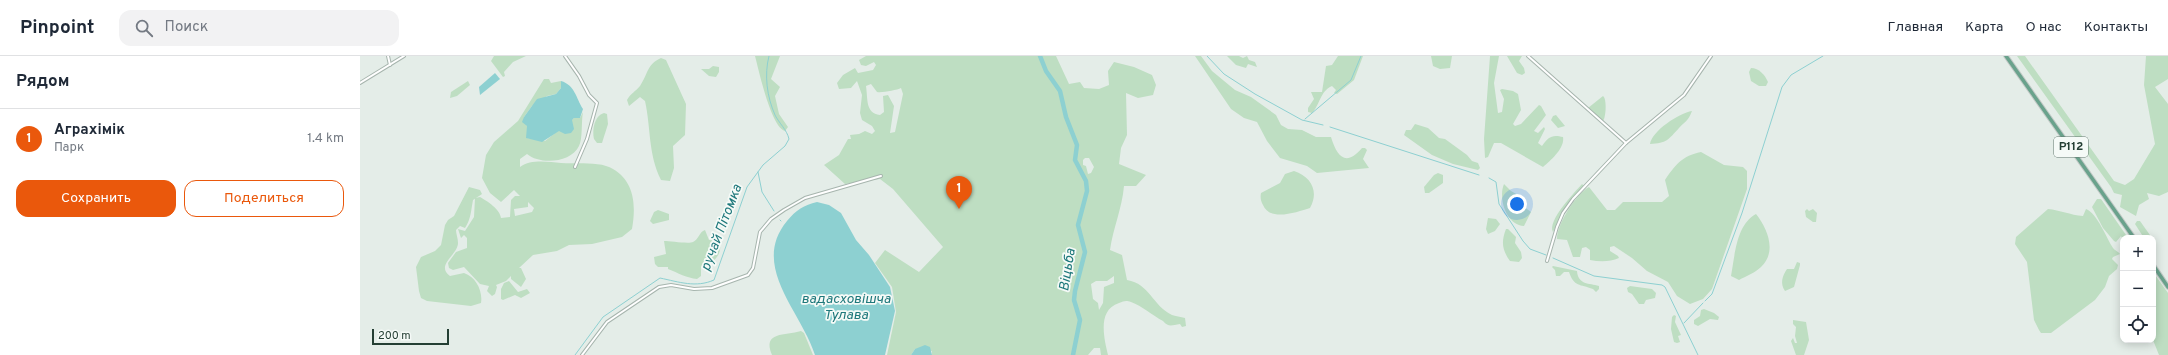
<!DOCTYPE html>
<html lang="ru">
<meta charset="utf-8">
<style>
body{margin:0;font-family:Overpass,sans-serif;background:#f2f2f3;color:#1f2937}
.controls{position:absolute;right:12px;bottom:12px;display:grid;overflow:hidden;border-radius:8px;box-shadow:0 2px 10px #0003}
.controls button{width:36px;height:36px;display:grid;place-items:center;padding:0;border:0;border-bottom:1px solid #e0e1e3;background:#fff;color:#1f2937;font:20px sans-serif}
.scale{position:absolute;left:12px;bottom:10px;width:77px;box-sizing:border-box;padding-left:4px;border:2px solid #243f34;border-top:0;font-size:11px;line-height:14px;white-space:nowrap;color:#243f34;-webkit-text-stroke:3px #f5faf7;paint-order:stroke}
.you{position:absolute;left:1157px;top:148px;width:14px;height:14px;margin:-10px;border:3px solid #fff;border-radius:50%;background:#1a73e8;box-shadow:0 0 0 6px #1a73e833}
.badge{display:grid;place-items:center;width:26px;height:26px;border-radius:50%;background:#ea580c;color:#fff;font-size:13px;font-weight:700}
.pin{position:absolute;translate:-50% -33px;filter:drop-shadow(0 1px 2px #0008)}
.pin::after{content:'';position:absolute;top:21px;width:14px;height:12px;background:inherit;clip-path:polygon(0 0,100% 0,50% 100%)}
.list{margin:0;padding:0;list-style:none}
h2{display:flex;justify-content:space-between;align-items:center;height:52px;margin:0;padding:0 16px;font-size:17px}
h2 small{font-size:13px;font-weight:400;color:#747a83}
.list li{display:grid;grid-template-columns:26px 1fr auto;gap:12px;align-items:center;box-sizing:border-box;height:60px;padding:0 16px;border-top:1px solid #e0e1e3}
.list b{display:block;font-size:15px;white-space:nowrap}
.list p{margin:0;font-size:13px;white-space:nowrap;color:#747a83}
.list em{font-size:13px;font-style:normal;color:#747a83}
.actions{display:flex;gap:8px;padding:12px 16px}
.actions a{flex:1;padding:9px 0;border:1px solid #ea580c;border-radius:12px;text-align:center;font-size:14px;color:#ea580c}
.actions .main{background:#ea580c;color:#fff}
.icon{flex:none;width:22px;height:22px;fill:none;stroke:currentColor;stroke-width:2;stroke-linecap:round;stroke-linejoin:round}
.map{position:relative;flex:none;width:1808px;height:299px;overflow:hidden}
header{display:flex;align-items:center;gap:24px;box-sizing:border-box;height:56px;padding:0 20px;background:#fff;border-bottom:1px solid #e0e1e3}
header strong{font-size:19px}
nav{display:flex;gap:22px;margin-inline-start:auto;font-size:14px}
.search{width:280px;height:36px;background:#f2f2f3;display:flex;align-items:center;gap:10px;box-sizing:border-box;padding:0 14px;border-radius:12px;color:#747a83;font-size:15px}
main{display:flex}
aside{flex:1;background:#fff}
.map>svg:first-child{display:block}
.green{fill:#bedec2;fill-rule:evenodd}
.water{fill:#8dd0d1}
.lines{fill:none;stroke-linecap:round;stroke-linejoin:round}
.stream{stroke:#8dd0d1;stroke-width:1}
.river{stroke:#8dd0d1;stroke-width:4.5}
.minor-casing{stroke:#a7b5ae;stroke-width:4}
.primary-casing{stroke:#c2c9c6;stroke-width:5.5}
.minor{stroke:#fff;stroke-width:2}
.primary{stroke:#69a28c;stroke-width:3.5}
.labels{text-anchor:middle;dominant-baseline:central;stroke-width:3.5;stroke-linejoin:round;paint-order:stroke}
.shield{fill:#f5faf7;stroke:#63776e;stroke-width:1}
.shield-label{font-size:12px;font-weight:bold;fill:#243f34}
.water-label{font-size:14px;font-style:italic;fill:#1e787b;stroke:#f5faf7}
</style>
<header>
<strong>Pinpoint</strong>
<div class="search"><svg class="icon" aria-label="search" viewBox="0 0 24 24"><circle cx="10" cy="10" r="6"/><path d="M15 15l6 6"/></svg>Поиск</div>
<nav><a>Главная</a><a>Карта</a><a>О нас</a><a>Контакты</a></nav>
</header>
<main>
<aside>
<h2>Рядом<small></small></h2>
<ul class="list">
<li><span class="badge">1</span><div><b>Аграхімік</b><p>Парк</p></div><em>1.4 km</em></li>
</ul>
<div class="actions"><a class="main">Сохранить</a><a>Поделиться</a></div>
</aside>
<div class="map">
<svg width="1808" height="299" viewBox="0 0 1808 299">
<rect width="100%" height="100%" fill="#e4ede8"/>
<g class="green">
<polygon points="134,0 166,0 153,6 144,16 145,20 143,21 131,5"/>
<path d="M395 0H420L411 23 420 31 415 40 419 58 428 71 425 75C411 71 399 15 395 0Z"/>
<path d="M506 0H696L709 28 720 26 724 32 739 33 749 29 748 15 754 6 774 11 792 19 796 29 793 39 778 42 766 37 767 79 761 92 759 108 786 119 776 130H764C762 153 753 172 750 194L762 199 767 224C790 228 792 249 812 259 815 260 821 261 825 262L826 270 822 271 820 268C812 269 809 272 803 265 792 259 782 250 771 246 766 244 764 245 759 247 737 254 744 282 748 299H741L740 292H734L728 299H572V295L555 293 551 299H527L536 256 532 231 515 207 525 194 559 216 583 191 533 133 520 123 485 128 464 109 479 99 488 83H491L490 79 499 78 505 75 512 78 515 75 512 70 502 64 500 57 502 39 497 25 491 32 479 33 477 27 483 19 495 12 498 17 513 14 516 9 514 6 506 10 501 9 499 4ZM511 28 517 36C522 37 537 34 541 32L543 38 535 76 530 77 534 50 528 39 523 40 524 56 520 59C505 57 508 43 506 30ZM725 102H729L734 111 731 117 728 118 726 110 723 109V104ZM754 220V227L744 231 743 247 739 254 738 247 733 243 731 228 736 225H747Z"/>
<path d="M835 0H841L852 15 875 34 891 41 916 59 921 69 928 73 942 74 956 81H971C977 101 986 111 1002 92H1005L1007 94 1003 103 1009 112 957 117 947 110 920 102 907 85 897 66 884 62 871 53Z"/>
<polygon points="867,0 879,0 883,2 887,0 889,4 895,6 897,11 888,8 886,12 876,9"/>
<path d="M978 0H1003L994 24 977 38 974 37 976 34 972 30C960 35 960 49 952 57L948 56V52L954 43 951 36H962L966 10 972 9Z"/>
<polygon points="1071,0 1092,0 1090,12 1080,13 1073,10"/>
<path d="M1130 0H1139L1134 27 1138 57 1142 56 1144 43 1140 34 1142 33 1153 35 1158 38 1161 54 1153 68 1155 70 1161 68 1179 49 1181 50 1186 59 1174 75 1178 77 1184 71 1185 73 1178 87 1182 90C1188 81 1192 78 1203 81 1205 92 1191 104 1183 111L1141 87H1134L1128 101 1125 102 1124 83Z"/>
<polygon points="1147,0 1162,0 1159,5 1164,12 1165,17 1162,19 1157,17"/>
<polygon points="1657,0 1665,0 1754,125 1765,129 1774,123 1795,88 1784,29 1786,0 1808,0 1808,23 1795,31 1808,48 1808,136 1799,140 1787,137 1789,143 1779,149 1776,160 1760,151 1762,139 1754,137 1751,131"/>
<path d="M301 2 306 4 326 48 325 79 313 90 314 112 310 125 301 124C288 98 291 72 285 45L280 41 269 50 267 44C270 38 276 35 280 30 288 18 287 8 301 2Z"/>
<polygon points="353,10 359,11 359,16 356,21 349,20 341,13 349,13"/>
<path d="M1391 12C1399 12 1405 19 1408 26L1406 30H1399L1391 25 1389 16Z"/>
<path d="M184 23H189L191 27 201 25V32L196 38 187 40 172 50 164 61 167 70V82L185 85 214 62H220L223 56C221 66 223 82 219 90 211 107 180 109 167 98L160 103V111C171 103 188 106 201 107 216 108 241 105 253 113 275 126 276 150 272 173L262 181 232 188 209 189 197 195 173 199 159 212H161L166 223 161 231 151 223V220L146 225 136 229 137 231 135 238 132 240 127 235 129 230 120 228 104 211 93 214 89 212 88 207 96 196 107 192V182L104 179 101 182 98 173 105 175 114 161 115 142 120 141C127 145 140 153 141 162L150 161 151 144 155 140H160L154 134 141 146 130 137 122 122 126 99 134 86 158 65ZM168 146 174 152 172 156 155 160 154 153 168 151Z"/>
<polygon points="108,25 110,29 97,40 90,42 91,36"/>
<path d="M1243 40C1247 43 1246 61 1243 65L1228 52Z"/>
<path d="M1332 55C1328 66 1325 65 1319 72 1308 84 1307 87 1290 88 1292 75 1319 57 1332 55Z"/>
<path d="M244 57 247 58 248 68 242 87H237L234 83C232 74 234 60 244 57Z"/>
<polygon points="1196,59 1205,70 1198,72 1191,64 1193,60"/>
<polygon points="1055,68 1068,72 1079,82 1085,83 1107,99 1112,105 1118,107 1120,112 1118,114 1093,108 1072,99 1044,79 1046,74 1051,74"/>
<path d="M1341 96 1364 109 1383 111 1387 115V133L1352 233 1343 243 1330 248 1317 240 1308 226 1287 215 1272 202 1254 190 1250 191V195L1258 200 1259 202C1250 206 1240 206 1230 204V194L1226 191 1222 192 1220 201H1213L1207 184 1197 183C1197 168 1216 138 1229 131L1247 154H1255L1263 146H1302L1309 140 1305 124C1316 108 1322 100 1341 96Z"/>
<path d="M934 115C952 121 959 136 950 152 937 156 910 166 903 149 901 145 900 142 901 137L920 127 925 118Z"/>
<polygon points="1078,117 1083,119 1083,127 1069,137 1065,137 1064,131 1074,119"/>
<path d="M1144 128 1151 135 1158 139 1163 150 1171 156 1164 170C1146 169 1138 142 1144 128Z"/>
<path d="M1222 128 1224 130 1203 155 1193 176C1187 165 1214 137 1222 128Z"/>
<path d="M109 131 120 134 122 138 113 144C111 154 111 163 105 172L100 170 96 174C96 178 98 182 98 187 98 199 75 209 90 220L104 217C116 221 123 235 121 247L111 250 67 245 61 242 59 235 56 211 61 201 75 195 81 189 85 169 88 164 94 160Z"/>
<polygon points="1737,143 1741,143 1766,179 1763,185 1761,180 1756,186 1754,185 1743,172 1732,151"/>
<polygon points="1447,153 1449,155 1453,153 1457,157 1456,166 1453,166 1446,161 1445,155"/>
<path d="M1688 153C1700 154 1710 159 1723 160L1726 153C1737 157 1747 183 1753 192 1755 195 1758 195 1760 198L1753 201 1752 203 1758 209 1757 213 1749 220 1745 231 1735 244 1691 277H1681L1679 274 1674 264 1667 206 1655 188 1656 181Z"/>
<polygon points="298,154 309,158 309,164 293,168 290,165 294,156"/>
<path d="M1396 158C1408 173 1417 196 1401 211 1395 217 1386 220 1379 224L1371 220C1375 199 1376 169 1396 158Z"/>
<polygon points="1128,162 1136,163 1140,168 1135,175 1128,178 1126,173"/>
<polygon points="1777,165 1780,165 1792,182 1784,182 1775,168"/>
<path d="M1146 173H1148L1156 181 1155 187 1161 196 1162 202 1159 206 1150 205C1142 194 1141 186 1146 173Z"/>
<path d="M345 174 349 184 359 185C364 198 353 208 341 211V220L337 223C327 222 318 217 308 213V211H298L295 208 294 201 306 198 304 185C310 185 329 188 333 186 339 183 339 176 345 174Z"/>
<path d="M1437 206 1440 207V209L1434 231 1425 235C1420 228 1422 220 1427 213H1434Z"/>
<path d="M1193 210 1217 215C1218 229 1229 227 1239 230V233L1236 236 1233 233C1220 228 1214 231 1209 216H1204L1200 220H1196L1195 214 1192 211Z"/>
<polygon points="1793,216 1808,237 1808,299 1799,299 1793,284"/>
<polygon points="149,225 158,236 167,233 170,237 161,242 155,239 143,244 141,243 141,233 144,227"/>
<polygon points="1270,230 1292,233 1296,237 1295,242 1286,244 1284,248 1279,248 1272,238 1268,236 1267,232"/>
<polygon points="1344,253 1354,257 1359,261 1358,264 1350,263 1338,270 1334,268 1334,264 1340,260 1341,254"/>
<polygon points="1314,259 1316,260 1315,266 1321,279 1318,280 1320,286 1317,287 1314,286 1311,273 1312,261"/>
<polygon points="1433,264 1446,266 1449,284 1444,299 1436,299 1431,285 1433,282 1435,287 1437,287 1435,280 1436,271 1433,268"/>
<path d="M441 275 444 277 453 299H412C402 275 425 280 441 275Z"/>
</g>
<g class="water">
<polygon points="135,17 140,23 120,39 119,31"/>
<path d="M201 25C215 29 216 42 223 53L220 62H214L212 64 214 73 211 77 205 78 199 75 182 86 166 82 167 70 162 66 164 61 177 43 196 38 201 32Z"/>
<path d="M457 146 469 149 481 157 496 184 509 199 530 231 535 255 525 299H455C441 255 390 210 427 165 436 154 444 149 457 146Z"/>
<polygon points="565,289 570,291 572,299 551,299 555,293"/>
</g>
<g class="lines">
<g class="stream">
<polyline points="847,0 864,18 895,38 942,64 963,69"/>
<polyline points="945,63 991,24 1001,0"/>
<polyline points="970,71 1119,119"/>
<polyline points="398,116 402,136 414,155"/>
<polyline points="1129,122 1136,126 1139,148 1163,185 1170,193 1186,199"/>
<polyline points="420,164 421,165"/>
<polyline points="1193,202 1234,220 1302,229 1305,231 1338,299"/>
<polyline points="1345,245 1352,238 1382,157 1422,31 1431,19 1463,0"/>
<polyline points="1324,267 1343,247"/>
<path d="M215 299 243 261 300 222C319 226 336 232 354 224L387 131 403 109 425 90 429 83C427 74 419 67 415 59 407 41 404 19 409 0"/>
</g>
<polyline class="river" points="680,0 686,15 700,35 706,61 717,89 715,104 726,125 727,135 718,169 725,196 715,235 714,244 720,264 713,299"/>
<defs>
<g id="minor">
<polyline points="28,0 30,9"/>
<polyline points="205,0 219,20 229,39 237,47 227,83 215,111"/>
<polyline points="1168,0 1266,87"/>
<polyline points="0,27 44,0"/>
<polyline points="1187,205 1197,171 1203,157 1213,143 1266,87 1324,39 1351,0"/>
<polyline points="222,299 247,266 299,231 311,229 334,233 352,232 388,219 393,212 400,176 411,163 424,154 445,142 521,120"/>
</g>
<g id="primary">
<polyline points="1646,0 1774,182"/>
<polyline points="1793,209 1808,231"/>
</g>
</defs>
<use href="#minor" class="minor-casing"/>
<use href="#primary" class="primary-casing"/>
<use href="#minor" class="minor"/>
<use href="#primary" class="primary"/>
</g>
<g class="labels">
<rect class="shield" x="1694" y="81" width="34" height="20" rx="3"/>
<g class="shield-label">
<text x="1711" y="91">Р112</text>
</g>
<g class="water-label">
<text transform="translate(362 172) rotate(-69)">ручай Пітомка</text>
<text transform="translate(708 214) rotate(-81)">Віцьба</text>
<text x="486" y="243">вадасховішча<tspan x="486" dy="16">Тулава</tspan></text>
</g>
</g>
</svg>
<div class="controls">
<button>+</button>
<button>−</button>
<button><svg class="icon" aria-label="locate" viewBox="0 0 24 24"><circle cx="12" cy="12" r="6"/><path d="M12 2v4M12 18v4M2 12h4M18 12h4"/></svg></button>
</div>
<div class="scale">200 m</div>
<div class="you"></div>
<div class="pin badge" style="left:599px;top:153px">1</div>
</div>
</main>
